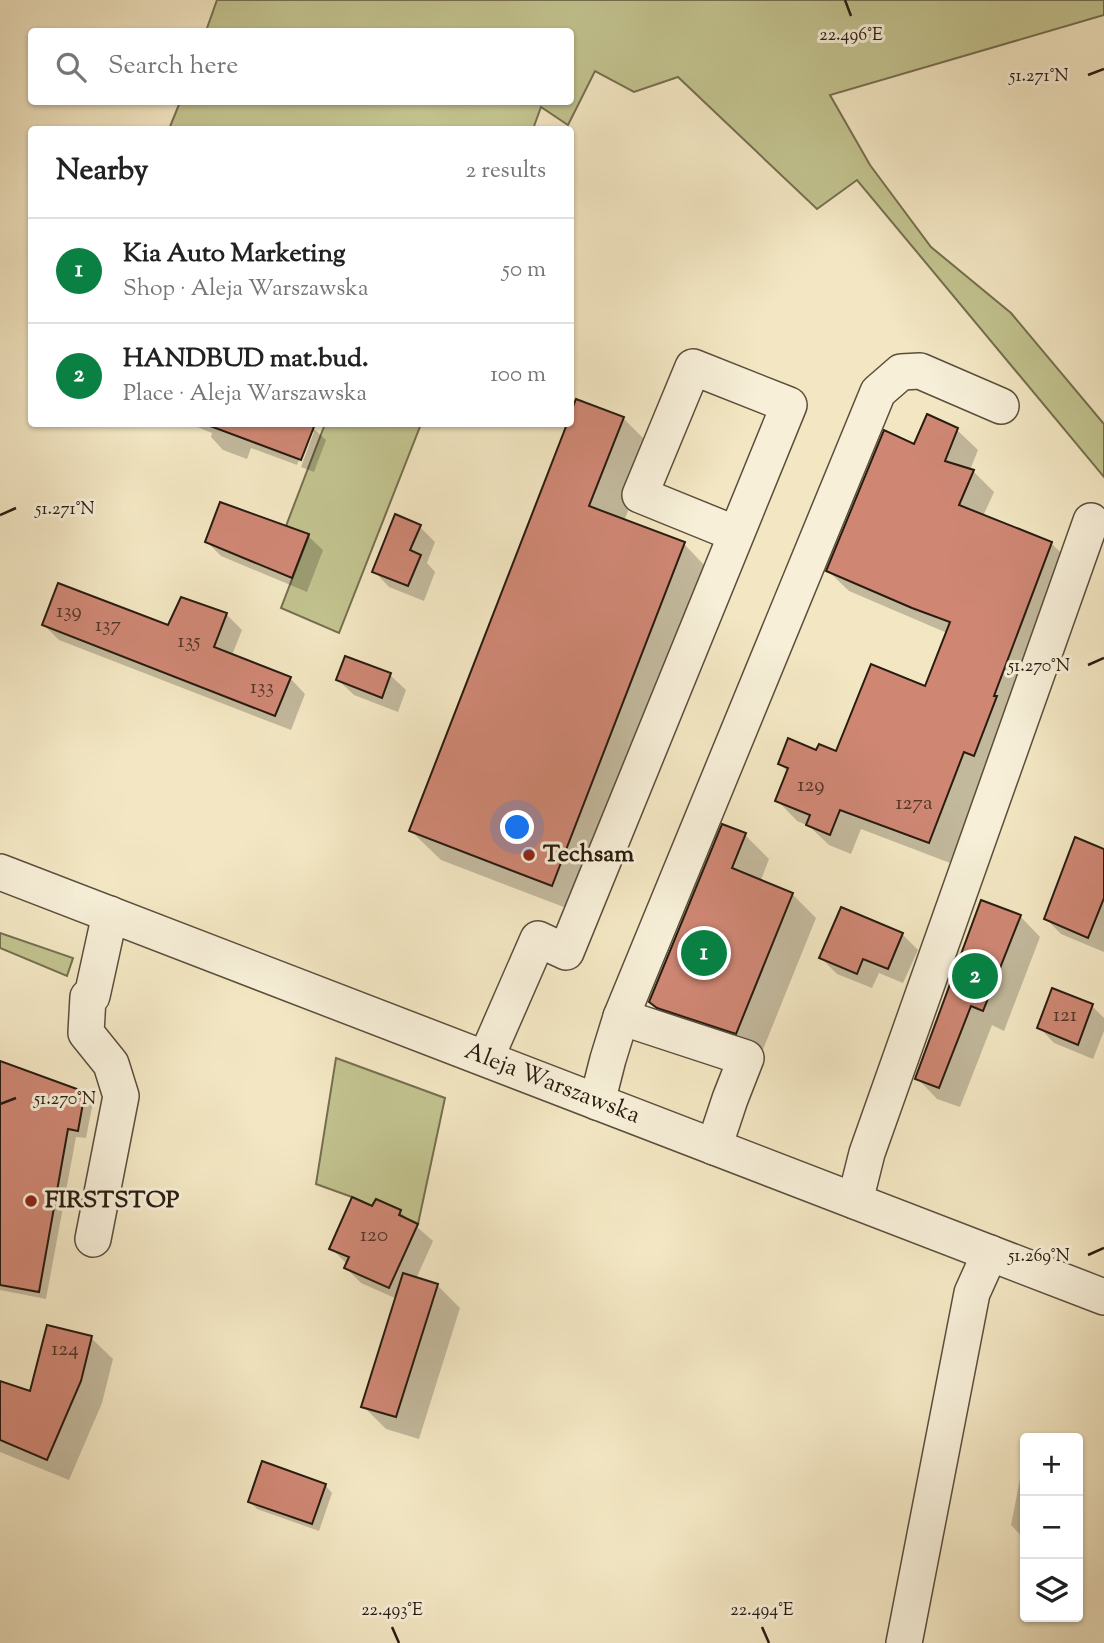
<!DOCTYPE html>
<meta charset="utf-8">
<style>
body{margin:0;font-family:"Sorts Mill Goudy",serif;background:#f2f2f2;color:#222}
.controls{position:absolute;right:21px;bottom:21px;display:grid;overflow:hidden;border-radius:7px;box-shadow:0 2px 5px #0004}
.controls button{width:63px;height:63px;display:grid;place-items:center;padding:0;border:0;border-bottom:2px solid #e0e0e0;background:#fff;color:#222;font:35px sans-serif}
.you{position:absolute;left:518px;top:828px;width:24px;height:24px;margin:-18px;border:5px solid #fff;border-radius:50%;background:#1a73e8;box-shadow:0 0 0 10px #1a73e833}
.badge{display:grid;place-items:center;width:46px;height:46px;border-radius:50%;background:#0b8043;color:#fff;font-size:23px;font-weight:700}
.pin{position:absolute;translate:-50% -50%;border:4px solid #fff;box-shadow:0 2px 7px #0006}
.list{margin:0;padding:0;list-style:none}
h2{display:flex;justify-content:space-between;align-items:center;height:91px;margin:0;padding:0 28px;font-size:30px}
h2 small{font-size:23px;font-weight:400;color:#767676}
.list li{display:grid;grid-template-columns:46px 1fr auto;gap:21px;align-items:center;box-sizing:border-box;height:105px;padding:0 28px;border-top:2px solid #e0e0e0}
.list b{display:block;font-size:26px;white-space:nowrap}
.list p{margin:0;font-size:23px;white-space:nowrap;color:#767676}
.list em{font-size:23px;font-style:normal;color:#767676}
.icon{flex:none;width:38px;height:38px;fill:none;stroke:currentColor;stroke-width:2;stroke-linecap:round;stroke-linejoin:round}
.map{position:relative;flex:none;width:1104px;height:1643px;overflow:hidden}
.search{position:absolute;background:#fff;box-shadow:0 2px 5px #0004;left:28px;top:28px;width:546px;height:77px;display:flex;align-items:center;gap:18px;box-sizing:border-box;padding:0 24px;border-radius:7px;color:#767676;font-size:26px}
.panel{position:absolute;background:#fff;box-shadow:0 2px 5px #0004;left:28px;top:126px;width:546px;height:301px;border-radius:7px}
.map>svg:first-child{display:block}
.green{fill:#c2c38f;stroke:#756f4f;stroke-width:2}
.shadow{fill:#0003}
.building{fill:#cf8774;stroke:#281b0f;stroke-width:2}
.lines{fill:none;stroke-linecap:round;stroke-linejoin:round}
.minor-casing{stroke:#5b4e3c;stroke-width:38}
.minor{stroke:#f7efd8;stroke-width:35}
.ticks{fill:none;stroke:#281b0f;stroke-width:2.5}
.poi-dot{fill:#8f2418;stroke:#f7efd8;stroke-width:2.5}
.labels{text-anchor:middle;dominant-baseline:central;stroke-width:6;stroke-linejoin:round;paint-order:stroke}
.number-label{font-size:21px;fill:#523628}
.poi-label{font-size:24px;font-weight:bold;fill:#281b0f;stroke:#f7efd8;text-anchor:start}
.street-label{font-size:24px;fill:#281b0f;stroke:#f7efd8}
.ticks-label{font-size:18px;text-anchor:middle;fill:#281b0f;stroke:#f7efd8;stroke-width:6;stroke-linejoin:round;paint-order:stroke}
</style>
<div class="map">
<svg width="1104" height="1643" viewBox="0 0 1104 1643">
<rect width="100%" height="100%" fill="#f3e7c3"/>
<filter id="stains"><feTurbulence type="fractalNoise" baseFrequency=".00286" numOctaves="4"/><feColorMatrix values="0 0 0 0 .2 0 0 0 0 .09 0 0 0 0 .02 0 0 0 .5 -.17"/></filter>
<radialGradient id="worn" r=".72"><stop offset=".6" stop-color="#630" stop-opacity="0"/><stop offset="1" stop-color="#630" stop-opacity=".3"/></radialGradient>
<g class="green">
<polygon points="217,0 1104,0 1104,15 830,95 870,165 931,247 1011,313 1104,424 1104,477 857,180 817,209 678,77 634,92 595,71 568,125 541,107 533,129 169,129 180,102 570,102 570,32 206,31"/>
<polygon points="325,424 421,424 339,633 281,608 309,535 286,526"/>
<polygon points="0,933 73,958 67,976 0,948"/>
<polygon points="336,1058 445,1098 418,1224 399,1215 401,1210 376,1199 372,1206 352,1197 316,1184"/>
</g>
<g class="shadow">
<polygon points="928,417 957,430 978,450 970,470 973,471 994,492 983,516 1051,543 1072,564 985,771 950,863 861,829 851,854 829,845 809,826 797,821 777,800 788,772 780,764 817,752 837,753 926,689 947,633 849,591 828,571 915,446"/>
<polygon points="623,418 653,448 624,521 684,544 713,574 582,914 441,860 411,831 569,424"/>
<polygon points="193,424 302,424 313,428 326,440 314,472 301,467 314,432 310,432 297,465 251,448 247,459 223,450 211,437 212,433 197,427"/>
<polygon points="420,527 435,542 427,563 435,572 424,601 389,587 374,571"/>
<polygon points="308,536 323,550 307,592 221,556 207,542"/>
<polygon points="226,614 242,630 232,655 290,678 305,694 291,730 59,640 44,625 169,628"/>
<polygon points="390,675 406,690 398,712 354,695 338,680"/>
<polygon points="745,835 769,859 761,880 792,894 816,918 760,1057 675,1026 651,1002"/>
<polygon points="1104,851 1104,952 1061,934 1046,919"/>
<polygon points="1020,916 1040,937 1004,1031 992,1025 960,1107 937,1099 917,1078"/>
<polygon points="902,934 918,950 903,983 879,973 872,988 837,974 821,958"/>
<polygon points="1092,1006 1104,1018 1104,1031 1093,1059 1054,1043 1039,1027"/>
<polygon points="0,1071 84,1094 93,1102 86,1138 76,1137 46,1299 0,1290"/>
<polygon points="373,1209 400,1212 433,1241 416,1279 437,1285 460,1308 419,1439 386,1429 363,1406 397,1299 361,1283 346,1268 347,1264 331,1248"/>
<polygon points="91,1338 113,1359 102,1403 69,1480 0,1452 0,1383 32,1393"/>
<polygon points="1020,1479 1025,1480 1025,1540 1011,1525"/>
<polygon points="325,1485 332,1493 319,1531 257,1509 250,1502"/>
<polygon points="1078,1500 1081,1504 1078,1520"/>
</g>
<g class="building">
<polygon points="576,399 624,417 589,506 685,542 552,886 409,831 567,424 570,424 570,414"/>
<polygon points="927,414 958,428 945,461 974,470 959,505 1052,542 994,696 997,696 974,756 964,752 929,843 840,810 830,835 806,825 810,815 775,801 788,768 778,764 788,738 816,750 819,744 836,751 871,664 925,686 950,622 912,608 826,571 884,430 914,444"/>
<polygon points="211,424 315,424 301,460 210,426"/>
<polygon points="220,502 309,534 292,578 205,542"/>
<polygon points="395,514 421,525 410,550 421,555 408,586 372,572"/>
<polygon points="58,583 168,625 181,597 227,613 214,647 291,677 275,716 42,625"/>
<polygon points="345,656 391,673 382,698 336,680"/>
<polygon points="722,824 746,833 732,868 793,893 736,1034 657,1008 649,1002"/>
<polygon points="1075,837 1104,849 1104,898 1088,938 1044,919"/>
<polygon points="981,900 1021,915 983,1011 971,1006 939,1088 915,1079"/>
<polygon points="841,907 903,933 888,969 863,959 857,974 819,958"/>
<polygon points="1052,988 1093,1004 1078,1045 1037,1028"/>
<polygon points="0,1061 85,1092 78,1131 68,1129 39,1292 0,1285"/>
<polygon points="352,1197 372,1206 376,1199 401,1210 399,1215 418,1224 389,1288 344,1268 349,1257 329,1249"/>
<polygon points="403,1273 438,1284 396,1417 361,1407"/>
<polygon points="47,1325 92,1336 81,1381 47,1460 0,1440 0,1381 30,1391"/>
<polygon points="262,1461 326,1484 312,1524 248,1502"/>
</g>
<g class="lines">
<defs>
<g id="minor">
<polyline points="0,872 1104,1297"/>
<polyline points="621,1017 746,1058 730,1099 714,1147"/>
<polyline points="486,1058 538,939 566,952 789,405 693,367 640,495 736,534"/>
<polyline points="597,1102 608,1059 621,1017 878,392 901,372 920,371 1001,406"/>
<polyline points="855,1201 867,1153 1091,521"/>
<polyline points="93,1239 121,1096 111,1064 86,1033 88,997 92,996 110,914"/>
<polyline points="904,1643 972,1293 990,1253"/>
</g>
</defs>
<use href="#minor" class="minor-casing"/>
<use href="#minor" class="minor"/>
</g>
<path class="ticks" d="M845 0 851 16M1088 75 1104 69M0 515 16 508M1088 665 1104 658M0 1104 16 1098M1088 1255 1104 1248M392 1627 399 1643M762 1627 769 1643"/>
<g class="poi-dot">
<circle cx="529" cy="855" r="7"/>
<circle cx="31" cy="1201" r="7"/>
</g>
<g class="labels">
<g class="number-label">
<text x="69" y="612">139</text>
<text x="108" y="626">137</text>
<text x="189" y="642">135</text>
<text x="262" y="688">133</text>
<text x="811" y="786">129</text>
<text x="914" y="804">127a</text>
<text x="1065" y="1016">121</text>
<text x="374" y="1236">120</text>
<text x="65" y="1350">124</text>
</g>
<g class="poi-label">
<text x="543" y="855">Techsam</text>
<text x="45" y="1201">FIRSTSTOP</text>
</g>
<g class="street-label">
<text transform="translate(552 1084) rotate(21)">Aleja Warszawska</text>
</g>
</g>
<g class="ticks-label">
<text x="851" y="40">22.496°E</text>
<text x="1039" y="81">51.271°N</text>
<text x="65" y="514">51.271°N</text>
<text x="1039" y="671">51.270°N</text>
<text x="65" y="1104">51.270°N</text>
<text x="1039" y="1261">51.269°N</text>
<text x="392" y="1615">22.493°E</text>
<text x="762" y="1615">22.494°E</text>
</g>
<rect width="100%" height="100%" filter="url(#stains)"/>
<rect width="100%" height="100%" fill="url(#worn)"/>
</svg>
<div class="controls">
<button>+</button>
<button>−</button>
<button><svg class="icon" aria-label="layers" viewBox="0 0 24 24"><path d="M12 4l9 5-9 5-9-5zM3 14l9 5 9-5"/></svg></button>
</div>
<div class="you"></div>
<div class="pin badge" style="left:704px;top:953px">1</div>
<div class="pin badge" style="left:975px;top:976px">2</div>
<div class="search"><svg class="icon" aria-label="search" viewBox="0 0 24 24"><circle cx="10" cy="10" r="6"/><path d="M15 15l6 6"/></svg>Search here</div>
<section class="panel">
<h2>Nearby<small>2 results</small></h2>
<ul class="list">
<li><span class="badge">1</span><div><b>Kia Auto Marketing</b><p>Shop · Aleja Warszawska</p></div><em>50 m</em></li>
<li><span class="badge">2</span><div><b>HANDBUD mat.bud.</b><p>Place · Aleja Warszawska</p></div><em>100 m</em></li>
</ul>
</section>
</div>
